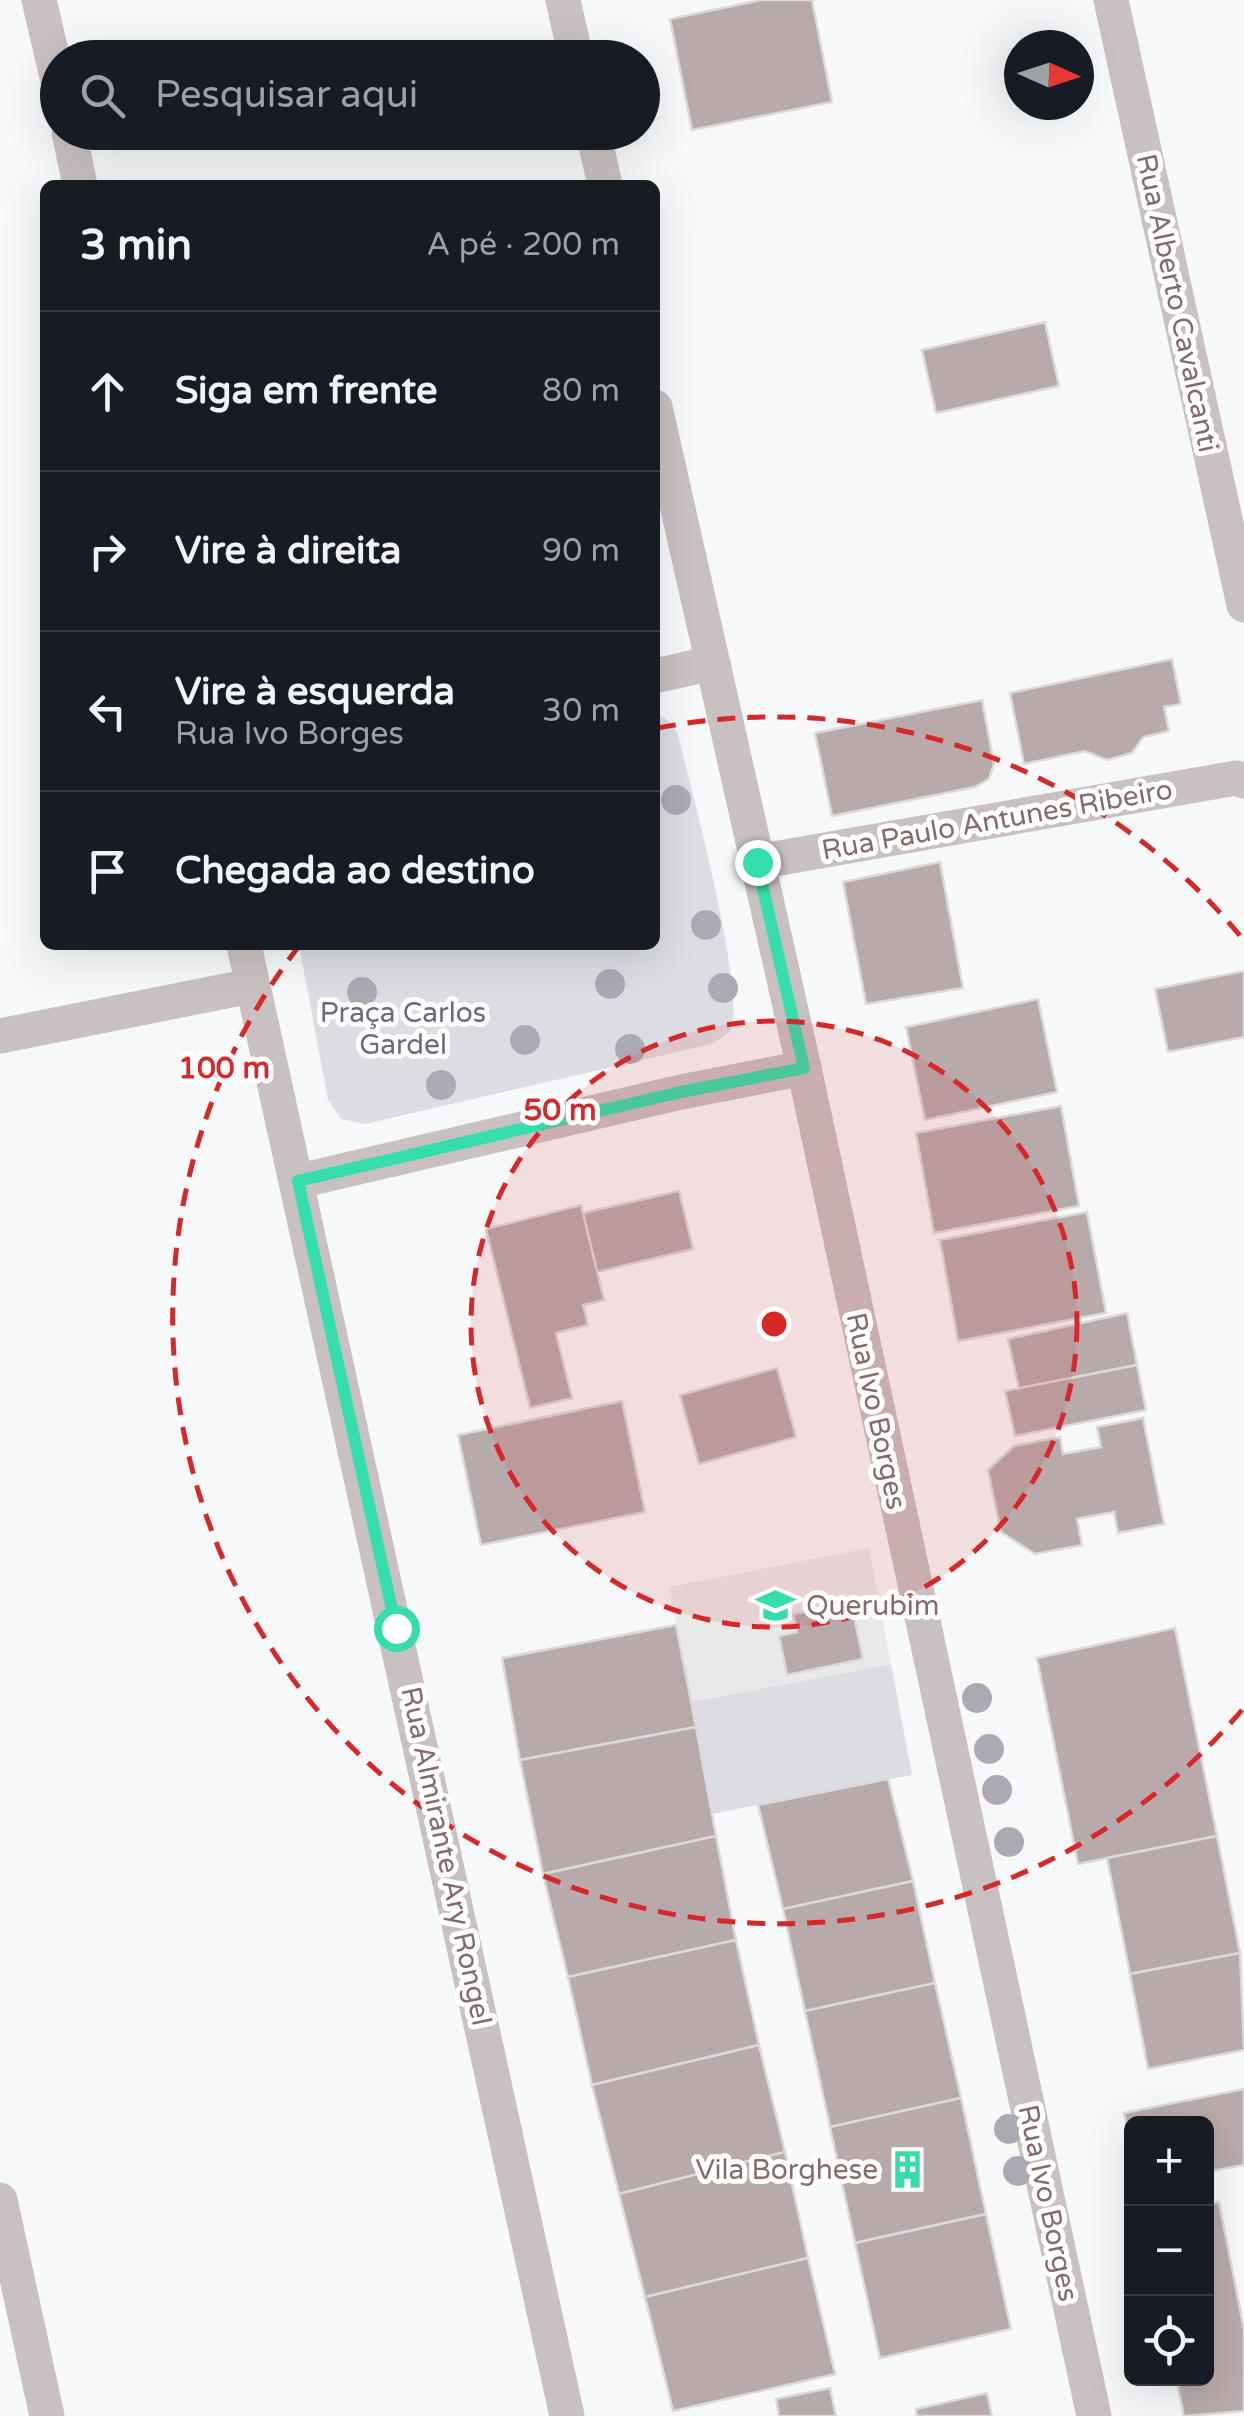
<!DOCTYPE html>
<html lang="pt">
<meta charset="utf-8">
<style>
body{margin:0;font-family:"Varela Round",sans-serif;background:#20242c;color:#f1f3f6}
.controls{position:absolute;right:30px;bottom:30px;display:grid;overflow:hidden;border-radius:15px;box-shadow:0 10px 40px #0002}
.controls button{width:90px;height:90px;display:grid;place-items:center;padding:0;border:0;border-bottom:2px solid #363941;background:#171b24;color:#f1f3f6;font:50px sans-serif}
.compass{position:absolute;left:1004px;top:30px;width:90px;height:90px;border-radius:50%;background:#171b24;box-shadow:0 10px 40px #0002;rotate:93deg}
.stop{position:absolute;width:30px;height:30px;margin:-22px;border:8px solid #34ddab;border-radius:50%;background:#fff}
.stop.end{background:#34ddab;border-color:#fff;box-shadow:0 2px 10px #0008}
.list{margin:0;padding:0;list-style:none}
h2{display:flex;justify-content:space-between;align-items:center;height:130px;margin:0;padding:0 40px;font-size:42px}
h2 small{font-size:32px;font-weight:400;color:#9ea1a6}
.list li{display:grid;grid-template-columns:65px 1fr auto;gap:30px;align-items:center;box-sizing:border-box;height:160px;padding:0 40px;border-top:2px solid #363941}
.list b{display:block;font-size:38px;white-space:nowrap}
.list p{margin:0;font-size:32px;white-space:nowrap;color:#9ea1a6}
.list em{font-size:32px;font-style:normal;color:#9ea1a6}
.icon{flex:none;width:55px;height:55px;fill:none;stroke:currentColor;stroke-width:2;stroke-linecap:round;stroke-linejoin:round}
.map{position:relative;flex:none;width:1244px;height:2416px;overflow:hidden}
.search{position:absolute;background:#171b24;box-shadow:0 10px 40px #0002;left:40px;top:40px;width:620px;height:110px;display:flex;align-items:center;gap:25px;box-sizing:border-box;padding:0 35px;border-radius:55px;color:#9ea1a6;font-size:38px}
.panel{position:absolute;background:#171b24;box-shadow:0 10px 40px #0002;left:40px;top:180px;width:620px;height:770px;border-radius:15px}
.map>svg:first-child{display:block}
.built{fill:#eae9ea}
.green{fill:#dcdce3}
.building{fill:#b8aaab;stroke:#dadadb;stroke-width:2.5}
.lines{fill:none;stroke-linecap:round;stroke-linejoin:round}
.minor{stroke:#c9c0c1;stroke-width:35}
.tree{fill:#aca9b5}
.route{stroke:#34ddab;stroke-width:12}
.ring{fill:none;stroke:#d62828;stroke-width:5;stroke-dasharray:18 12}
.labels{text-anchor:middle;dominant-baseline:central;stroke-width:10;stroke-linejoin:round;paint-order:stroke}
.street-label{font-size:28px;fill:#876a6c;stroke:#fff}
.park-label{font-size:28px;fill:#6e687e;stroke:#fff}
.poi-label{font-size:28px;fill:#876a6c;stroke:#fff;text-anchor:start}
.centre{fill:#d62828;stroke:#fff;stroke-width:5}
.ring-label{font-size:30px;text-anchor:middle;font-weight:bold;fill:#d62828;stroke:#fff;stroke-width:10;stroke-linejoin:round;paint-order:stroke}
</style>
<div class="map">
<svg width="1244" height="2416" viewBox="0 0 1244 2416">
<rect width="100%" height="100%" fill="#f7f8f9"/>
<polygon class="built" points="869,1548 891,1664 691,1702 669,1587"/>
<g class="green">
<path d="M655 712 673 724 678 735C691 789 746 989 731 1031L712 1044 365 1124 341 1119 328 1100 299 945H655Z"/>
<polygon points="891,1664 912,1775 712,1814 691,1702"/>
</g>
<g class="building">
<polygon points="761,0 812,0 832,102 692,130 670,19"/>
<polygon points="1045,322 1059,386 936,413 922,350"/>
<polygon points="1172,659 1181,704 1164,707 1169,731 1143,737 1132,753 1107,760 1085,751 1024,764 1010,693"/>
<polygon points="982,700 994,764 989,779 975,787 832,816 815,733"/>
<polygon points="940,862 963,988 866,1004 843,882"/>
<polygon points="1244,971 1244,1037 1168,1052 1155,989"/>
<polygon points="1038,999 1057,1092 925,1120 906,1027"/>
<polygon points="1061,1106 1079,1206 934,1233 916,1133"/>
<polygon points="679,1191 693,1249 597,1272 583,1213"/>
<polygon points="581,1205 604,1300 583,1305 588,1325 556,1333 572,1398 530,1408 486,1229"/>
<polygon points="1087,1212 1106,1313 958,1341 940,1240"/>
<polygon points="1127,1313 1137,1365 1019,1389 1008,1339"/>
<polygon points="1137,1365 1146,1410 1015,1436 1005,1391"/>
<polygon points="777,1368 796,1437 699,1464 680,1395"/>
<polygon points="622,1401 645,1512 481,1545 458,1435"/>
<polygon points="1143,1418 1164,1524 1118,1533 1114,1512 1077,1519 1082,1545 1035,1554 1001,1532 988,1470 1014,1446 1060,1437 1063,1454 1101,1447 1097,1427"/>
<polygon points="851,1602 863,1659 787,1675 779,1636 797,1632 793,1614"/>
<polygon points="676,1625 696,1727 520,1760 502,1658"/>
<polygon points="1175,1628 1217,1836 1078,1864 1037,1658"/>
<polygon points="696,1727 716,1836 543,1874 520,1760"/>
<polygon points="888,1779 913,1881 783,1909 758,1805"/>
<polygon points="716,1836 736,1940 568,1977 543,1874"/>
<polygon points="1217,1836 1240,1953 1130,1974 1107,1858"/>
<polygon points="913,1881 935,1983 805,2011 783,1909"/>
<polygon points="736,1940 759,2045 592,2085 568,1977"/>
<polygon points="1240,1953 1244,2050 1148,2069 1130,1974"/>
<polygon points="935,1983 961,2098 830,2127 805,2011"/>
<polygon points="759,2045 785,2152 619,2194 592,2085"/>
<polygon points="1244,2089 1244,2165 1206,2172 1206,2124 1132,2124 1132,2149 1124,2113"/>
<polygon points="961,2098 986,2214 855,2243 830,2127"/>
<polygon points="785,2152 808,2258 645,2297 619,2194"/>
<polygon points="1219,2202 1244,2330 1244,2411 1184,2416 1176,2378 1206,2378 1206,2204"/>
<polygon points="986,2214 1011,2329 880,2358 855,2243"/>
<polygon points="808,2258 835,2374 673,2411 645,2297"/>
<polygon points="830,2388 836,2416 779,2416 776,2399"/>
<polygon points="987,2393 992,2416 917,2416 916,2409"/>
</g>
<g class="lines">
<g class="minor">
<polyline points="39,0 58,81"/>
<polyline points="563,0 576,58"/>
<polyline points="1111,0 1244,605"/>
<polyline points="69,132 80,185"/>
<polyline points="593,132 605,185"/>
<polyline points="655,407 804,1068 1094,2416"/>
<polyline points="655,676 713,663"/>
<polyline points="757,862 1236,778 1244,781"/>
<polyline points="244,945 567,2416"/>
<polyline points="0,1036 251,986"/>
<polyline points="299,1181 681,1092 804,1068"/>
<polyline points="0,2200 47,2416"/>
</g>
</g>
<g class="tree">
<circle cx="676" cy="800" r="15"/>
<circle cx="706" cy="925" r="15"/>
<circle cx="610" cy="984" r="15"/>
<circle cx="723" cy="988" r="15"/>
<circle cx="362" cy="992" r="15"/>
<circle cx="525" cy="1040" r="15"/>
<circle cx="630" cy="1049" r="15"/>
<circle cx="441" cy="1085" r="15"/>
<circle cx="977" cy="1698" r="15"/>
<circle cx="989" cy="1749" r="15"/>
<circle cx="997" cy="1790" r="15"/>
<circle cx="1009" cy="1842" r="15"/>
<circle cx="1009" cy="2129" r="15"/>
<circle cx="1018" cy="2171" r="15"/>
</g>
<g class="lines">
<polyline class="route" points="396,1628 298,1181 681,1092 804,1068 757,862"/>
</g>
<circle cx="774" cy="1324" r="303" fill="#d62828" fill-opacity=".12"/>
<g class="ring">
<circle cx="774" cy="1324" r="303"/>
<path d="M1242 1710A607 607 0 0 1 299 946M658 728A607 607 0 0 1 1242 938"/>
</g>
<defs>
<symbol id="school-bare" viewBox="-9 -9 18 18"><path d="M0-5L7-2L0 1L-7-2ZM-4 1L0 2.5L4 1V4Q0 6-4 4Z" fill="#34ddab" stroke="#fff" stroke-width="2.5" paint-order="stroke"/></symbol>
<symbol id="building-bare" viewBox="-9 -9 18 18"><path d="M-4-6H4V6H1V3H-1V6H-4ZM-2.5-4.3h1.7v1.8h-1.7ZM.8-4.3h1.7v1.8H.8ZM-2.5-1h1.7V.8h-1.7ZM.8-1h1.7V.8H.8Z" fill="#34ddab" stroke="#fff" stroke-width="2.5" paint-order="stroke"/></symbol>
</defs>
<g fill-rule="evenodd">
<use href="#school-bare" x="748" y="1578" width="55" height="55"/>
<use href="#building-bare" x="880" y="2142" width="55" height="55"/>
</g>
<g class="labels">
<g class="street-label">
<text transform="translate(1177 303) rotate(78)">Rua Alberto Cavalcanti</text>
<text transform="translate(997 820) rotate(-10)">Rua Paulo Antunes Ribeiro</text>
<text transform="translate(876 1411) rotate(78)">Rua Ivo Borges</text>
<text transform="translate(446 1856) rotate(78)">Rua Almirante Ary Rongel</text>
<text transform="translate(1048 2203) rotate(78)">Rua Ivo Borges</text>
</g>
<g class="park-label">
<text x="403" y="1013">Praça Carlos<tspan x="403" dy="32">Gardel</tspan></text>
</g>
<g class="poi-label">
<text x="806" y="1606">Querubim</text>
<text x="878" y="2170" text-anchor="end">Vila Borghese</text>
</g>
</g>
<circle cx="774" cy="1324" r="15" class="centre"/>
<g class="ring-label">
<text x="224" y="1078">100 m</text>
<text x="560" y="1120">50 m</text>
</g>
</svg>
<div class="controls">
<button>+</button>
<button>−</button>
<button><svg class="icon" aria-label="locate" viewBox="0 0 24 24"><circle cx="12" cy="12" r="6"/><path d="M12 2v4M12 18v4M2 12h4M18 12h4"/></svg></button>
</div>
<svg class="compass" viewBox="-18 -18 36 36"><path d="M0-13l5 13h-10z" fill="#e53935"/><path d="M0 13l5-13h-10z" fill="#9ea1a6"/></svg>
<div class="stop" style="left:396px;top:1628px"></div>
<div class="stop end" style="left:757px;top:862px"></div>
<div class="search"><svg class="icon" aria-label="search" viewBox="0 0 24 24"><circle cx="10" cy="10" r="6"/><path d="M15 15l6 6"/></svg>Pesquisar aqui</div>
<section class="panel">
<h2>3 min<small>A pé · 200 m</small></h2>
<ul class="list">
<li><svg class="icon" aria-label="ahead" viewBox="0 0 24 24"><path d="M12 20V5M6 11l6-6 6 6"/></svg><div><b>Siga em frente</b></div><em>80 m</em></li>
<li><svg class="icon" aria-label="right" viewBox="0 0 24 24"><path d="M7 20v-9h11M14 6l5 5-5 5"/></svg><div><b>Vire à direita</b></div><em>90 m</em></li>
<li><svg class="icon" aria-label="left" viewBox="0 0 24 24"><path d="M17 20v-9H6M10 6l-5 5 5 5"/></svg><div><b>Vire à esquerda</b><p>Rua Ivo Borges</p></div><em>30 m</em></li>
<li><svg class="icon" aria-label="arrive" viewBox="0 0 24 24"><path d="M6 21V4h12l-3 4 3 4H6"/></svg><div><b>Chegada ao destino</b></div></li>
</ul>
</section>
</div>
